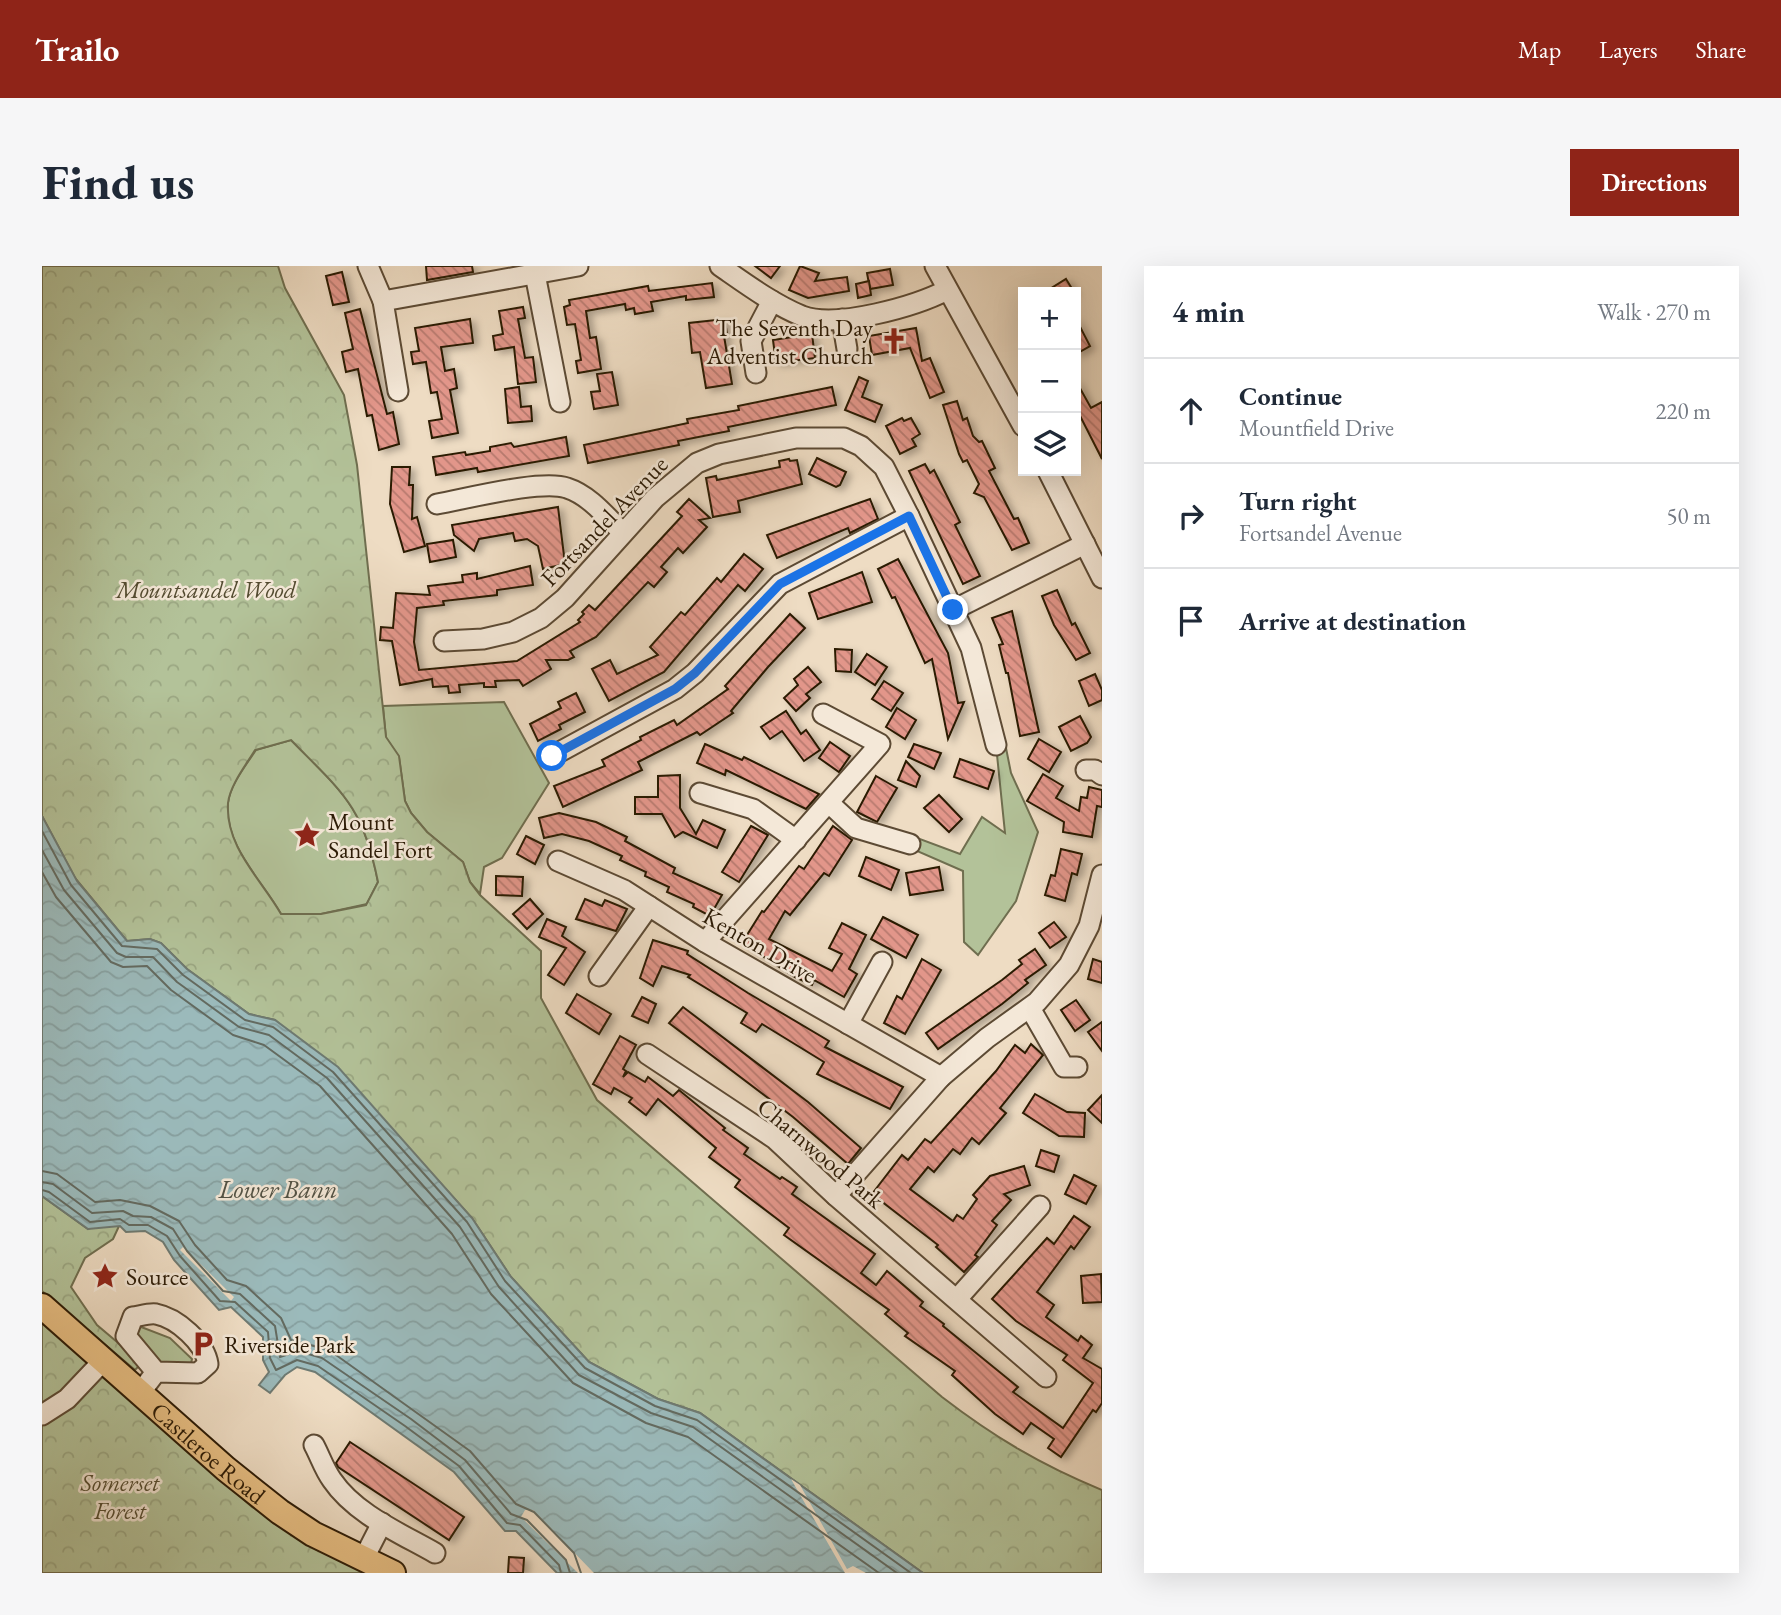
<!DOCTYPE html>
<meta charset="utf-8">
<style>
body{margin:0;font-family:"EB Garamond",serif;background:#f6f6f7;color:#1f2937}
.controls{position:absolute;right:21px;top:21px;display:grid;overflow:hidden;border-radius:0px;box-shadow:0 7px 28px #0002}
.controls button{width:63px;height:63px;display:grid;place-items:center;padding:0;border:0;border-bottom:2px solid #e0e1e3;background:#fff;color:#1f2937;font:35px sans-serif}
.stop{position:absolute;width:21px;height:21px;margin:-16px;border:5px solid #1a73e8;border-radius:50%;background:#fff}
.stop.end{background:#1a73e8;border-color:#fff;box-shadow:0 2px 7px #0008}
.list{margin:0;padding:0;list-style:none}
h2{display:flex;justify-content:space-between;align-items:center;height:91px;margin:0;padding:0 28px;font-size:30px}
h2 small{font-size:23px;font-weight:400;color:#747a83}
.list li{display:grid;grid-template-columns:46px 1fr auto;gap:21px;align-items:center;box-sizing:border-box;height:105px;padding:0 28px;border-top:2px solid #e0e1e3}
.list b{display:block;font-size:26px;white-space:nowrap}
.list p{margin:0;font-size:23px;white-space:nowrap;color:#747a83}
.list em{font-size:23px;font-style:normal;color:#747a83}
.icon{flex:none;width:38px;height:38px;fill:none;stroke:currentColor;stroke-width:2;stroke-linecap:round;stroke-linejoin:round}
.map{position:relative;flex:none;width:1060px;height:1307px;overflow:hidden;border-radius:0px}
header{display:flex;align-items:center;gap:42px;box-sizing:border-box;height:98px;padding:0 35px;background:#8f2418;color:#fff}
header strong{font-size:33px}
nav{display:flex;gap:38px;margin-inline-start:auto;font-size:24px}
.intro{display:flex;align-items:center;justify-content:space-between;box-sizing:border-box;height:168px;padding:0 42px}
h1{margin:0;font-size:49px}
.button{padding:18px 32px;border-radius:0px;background:#8f2418;color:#fff;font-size:24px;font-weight:700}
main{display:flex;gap:42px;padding:0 42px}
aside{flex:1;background:#fff;border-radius:0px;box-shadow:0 7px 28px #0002}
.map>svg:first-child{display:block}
.grass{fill:#b3c299;stroke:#6f6e4f;stroke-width:2}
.forest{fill:url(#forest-crowns);stroke:#6f6e4f;stroke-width:2;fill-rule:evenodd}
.water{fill:url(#water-waves);stroke:#6e7a72;stroke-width:2}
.pier{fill:#eedcc3}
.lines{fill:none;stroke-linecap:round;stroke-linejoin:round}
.shore{stroke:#636a60;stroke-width:2}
.building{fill:url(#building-back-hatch);stroke:#2b1a05;stroke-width:2;filter:url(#shadow)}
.minor-casing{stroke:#5c4a34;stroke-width:23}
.major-casing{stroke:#2b1a05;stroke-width:28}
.minor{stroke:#f4e8d8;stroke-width:19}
.major{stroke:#e7be82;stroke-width:24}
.route{stroke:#1a73e8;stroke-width:9}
.labels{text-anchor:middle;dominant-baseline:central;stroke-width:5;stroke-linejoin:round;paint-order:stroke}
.poi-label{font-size:24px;fill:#2b1a05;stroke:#f4e8d8;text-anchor:start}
.street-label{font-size:24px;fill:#2b1a05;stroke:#f4e8d8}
.park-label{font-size:24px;font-style:italic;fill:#544c31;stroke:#f4e8d8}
.water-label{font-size:26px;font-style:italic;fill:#525245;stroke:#f4e8d8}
</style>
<header>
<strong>Trailo</strong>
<nav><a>Map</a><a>Layers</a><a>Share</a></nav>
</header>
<div class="intro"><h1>Find us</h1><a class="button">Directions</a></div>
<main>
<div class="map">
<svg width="1060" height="1307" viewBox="0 0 1060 1307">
<defs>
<pattern id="forest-crowns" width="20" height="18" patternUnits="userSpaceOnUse" patternTransform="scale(1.75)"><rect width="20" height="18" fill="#b3c299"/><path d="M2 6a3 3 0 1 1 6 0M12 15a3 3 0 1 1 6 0" fill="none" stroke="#9aa682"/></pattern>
<pattern id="water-waves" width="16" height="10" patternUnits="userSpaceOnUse" patternTransform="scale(1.75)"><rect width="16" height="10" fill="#9bbabb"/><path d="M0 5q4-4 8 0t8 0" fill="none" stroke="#869f9f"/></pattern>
<pattern id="building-back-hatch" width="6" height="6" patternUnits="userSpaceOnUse" patternTransform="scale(1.75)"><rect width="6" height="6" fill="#e2968a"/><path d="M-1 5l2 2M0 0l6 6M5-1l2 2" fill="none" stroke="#b77a6f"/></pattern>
<filter id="shadow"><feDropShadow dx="5" dy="3" stdDeviation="3.5" flood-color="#0004"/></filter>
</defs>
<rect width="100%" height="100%" fill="#eedcc3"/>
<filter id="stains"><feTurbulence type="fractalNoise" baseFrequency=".00286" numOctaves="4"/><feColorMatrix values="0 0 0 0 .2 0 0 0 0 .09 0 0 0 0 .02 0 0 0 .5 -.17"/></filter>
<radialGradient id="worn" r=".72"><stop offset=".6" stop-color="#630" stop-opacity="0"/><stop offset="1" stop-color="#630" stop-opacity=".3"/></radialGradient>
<g class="grass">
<polygon points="462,436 507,517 460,592 442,601 438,628 428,616 421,596 385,566 369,547 363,535 357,491 344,472 341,440"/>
<path d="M249 474C301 527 321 540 336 616L325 638 279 648H239C220 614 182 580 186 537 188 519 204 499 214 484Z"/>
<polygon points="963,477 969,507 996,566 974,635 936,689 922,676 921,605 875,585 878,573 918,588 940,551 963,567 954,479"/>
<polygon points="94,1059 128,1072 150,1093 148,1102 119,1101 93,1070"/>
</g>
<g class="forest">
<path d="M0 0H236L243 22 302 129 315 199 344 471 357 490 363 535 369 547 385 566 421 596 428 616 438 629 499 685V732L555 834 900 1131C952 1171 999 1199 1060 1224V1307H881L658 1147 616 1133 547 1096 469 1011 430 952 373 889 233 754 207 748 145 703 119 677 108 673 85 675 33 612 0 550ZM249 474C301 527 321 540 336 616L324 639 279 648H239C219 613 183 581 186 537 188 519 204 499 213 484Z"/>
<polygon points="0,930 46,963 84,945 71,973 43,992 29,1021 55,1059 100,1097 93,1104 0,1025"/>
<polygon points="0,1056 210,1241 331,1307 0,1307"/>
</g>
<polygon class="water" points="0,550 35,615 85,675 108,673 119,677 145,703 207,748 233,754 296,801 430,952 469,1011 547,1096 616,1133 658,1147 881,1307 515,1307 474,1265 463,1265 412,1206 273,1106 255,1101 243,1109 228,1127 217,1119 227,1106 221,1094 221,1071 189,1041 177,1044 132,994 121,976 103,965 84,966 78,960 46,963 0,930"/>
<g class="pier">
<polygon points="141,981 192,1031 189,1035 138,984"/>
<polygon points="749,1213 758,1219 805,1303 811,1300 824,1307 803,1307"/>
<polygon points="483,1244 491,1244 552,1307 536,1307 479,1251"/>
</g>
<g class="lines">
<g class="shore">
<polyline points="0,565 29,619 80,680 115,683 141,709 203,754 231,761 291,806 425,956 463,1015 543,1102 613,1140 655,1154 869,1307"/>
<polyline points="0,584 22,624 75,687 84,691 111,691 135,716 197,761 227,769 285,812 418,961 457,1021 537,1109 609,1147 651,1161 855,1307"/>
<polyline points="0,606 14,631 69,696 81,701 105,700 129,724 191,769 222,779 278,820 410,968 449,1028 531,1117 604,1157 646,1171 837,1307"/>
<polyline points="0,905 15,908 53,936 78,934 108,940 137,955 153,979 185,1014 204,1020 239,1052 249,1074 287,1084 428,1185 474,1238 492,1246 532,1287 539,1307"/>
<polyline points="0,916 11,918 50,947 81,945 91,950 109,951 131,963 145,985 181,1025 198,1028 233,1060 238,1091 256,1085 280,1092 369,1153 423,1194 469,1248 485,1254 524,1294 528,1307"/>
<polyline points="0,924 7,926 48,956 78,953 87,959 106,959 125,970 138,990 178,1035 193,1036 226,1066 228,1092 234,1104 255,1094 276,1100 363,1160 417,1200 465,1257 478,1259 517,1299 519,1307"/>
</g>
</g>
<g class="building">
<polygon points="384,0 430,0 431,6 385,14"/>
<polygon points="713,0 738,0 729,12"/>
<polygon points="758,0 777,7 773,15 805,11 807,25 766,32 747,24"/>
<polygon points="848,3 851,19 828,23 825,7"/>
<polygon points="300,6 307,36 291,39 284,10"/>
<polygon points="1024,13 1032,26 1003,26"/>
<polygon points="827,15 829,29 816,32 814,18"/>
<polygon points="670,17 672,31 644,34 644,30 609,36 611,45 593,48 592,42 584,44 583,38 544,45 548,72 554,71 559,103 536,107 534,95 539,94 533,58 525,59 522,41 528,39 527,34 606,20 607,25"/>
<polygon points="481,41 483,52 476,53 483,92 491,91 494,116 476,118 472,81 453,84 451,70 461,68 457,45"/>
<polygon points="318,43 345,148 351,146 357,178 337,184 330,149 325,150 316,103 304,106 300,86 311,83 303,47"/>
<polygon points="428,53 431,77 399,81 403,105 412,103 415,122 408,124 416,167 390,172 387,155 400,153 395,126 389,127 384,96 371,98 369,86 377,85 373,62"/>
<polygon points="683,53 685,69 682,70 690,118 664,122 658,86 650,87 647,57"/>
<polygon points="1034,53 1048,80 1034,88"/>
<polygon points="874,62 880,95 888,92 902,126 888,132 868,82 830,89 827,70"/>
<polygon points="770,68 773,92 734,97 731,74"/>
<polygon points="570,106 576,139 552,143 549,126 558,125 555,108"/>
<polygon points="817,111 826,115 820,131 840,139 833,156 803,144"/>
<polygon points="1034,115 1049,142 1060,136 1060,193 1034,142"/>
<polygon points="477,121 479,141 489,140 490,155 466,157 463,123"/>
<polygon points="790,121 794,139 686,161 687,165 636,175 637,179 546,197 542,179 646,157 645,153 697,144 696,140"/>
<polygon points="915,135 921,154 925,152 931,170 937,176 940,175 953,202 947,205 972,253 976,252 987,277 970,284 942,231 932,227 937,218 925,194 921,196 917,188 901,139"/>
<polygon points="860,152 862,155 869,152 878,168 870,173 874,180 858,188 844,160"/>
<polygon points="524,171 527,190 436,206 435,202 394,209 391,191 423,186 424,189 448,185 448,181 469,177 472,181"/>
<polygon points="775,192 804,206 798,219 794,221 767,208"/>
<polygon points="747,193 748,195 755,194 760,218 696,235 698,246 671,251 664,212 674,210 675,214 738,201 737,195"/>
<polygon points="883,198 888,207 892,204 918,256 913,259 938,310 921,318 867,205"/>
<polygon points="350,201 368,201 367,219 371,219 370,253 375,251 383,280 362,286 348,238"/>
<polygon points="647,233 668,252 657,254 665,261 641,287 636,282 619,301 625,306 612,321 606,316 554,371 528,385 532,391 526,394 504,394 509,403 481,420 477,414 453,415 454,421 442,421 442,417 417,419 418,426 407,427 406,420 391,421 390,413 358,419 350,375 338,374 339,361 351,362 354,327 388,329 386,320 421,316 420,309 435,307 435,313 488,300 491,319 455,324 455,329 401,335 402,339 375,342 372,376 377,404 475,395 538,356 536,354 542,348 540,346 547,339 553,344 640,250 635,246"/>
<polygon points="828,233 836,253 808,267 806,262 735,292 725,269"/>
<polygon points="516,241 523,298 501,303 496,280 485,273 473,275 471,267 437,273 432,285 412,269 410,259"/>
<polygon points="411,274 414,291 388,296 385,278"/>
<polygon points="702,288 721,303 703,325 696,319 622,406 567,435 550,403 568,394 575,408 616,389 608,381 639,346 643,349 675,312 679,316"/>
<polygon points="856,293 906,387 916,437 922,436 906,473 890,393 883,397 853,331 850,332 836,303"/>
<polygon points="820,306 830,336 776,353 767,327"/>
<polygon points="1015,324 1030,359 1033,357 1048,387 1034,394 1012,359 1000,330"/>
<polygon points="970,345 997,466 978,470 966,407 964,407 957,379 961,378 950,352"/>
<polygon points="748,348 763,362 726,401 689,445 691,447 658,469 655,466 596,496 600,504 521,541 512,520 563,500 560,494 599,474 598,471 632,454 635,459 686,423 683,420"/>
<polygon points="793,383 810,384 809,406 794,405"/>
<polygon points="825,388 845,401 833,419 813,406"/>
<polygon points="766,401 779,416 764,428 768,432 754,445 742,432 756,419 752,413"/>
<polygon points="1053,408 1060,424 1060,434 1047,440 1037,415"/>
<polygon points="842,415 861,427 849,445 830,433"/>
<polygon points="534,427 543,446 517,459 519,463 496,475 488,458 519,442 516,436"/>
<polygon points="855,442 874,454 863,473 844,461"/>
<polygon points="744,445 759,468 764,464 778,484 762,495 740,465 728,473 719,461"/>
<polygon points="1038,450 1049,471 1045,477 1029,485 1017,461"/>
<polygon points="997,473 1019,486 1007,506 986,493"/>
<polygon points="788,476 808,490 797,506 777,492"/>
<polygon points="663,478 700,494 702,491 777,528 764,543 684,504 683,509 655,497"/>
<polygon points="872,478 899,487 892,503 866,491"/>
<polygon points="918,493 952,505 946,523 912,511"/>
<polygon points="864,495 878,510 874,521 856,514"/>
<polygon points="1001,508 1021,520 1014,532 1037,545 1039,531 1045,532 1047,521 1060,524 1060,541 1055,540 1050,571 1021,566 1022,556 985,535"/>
<polygon points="638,509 638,542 654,568 661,554 683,564 675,582 641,566 633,571 620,548 593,548 593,531 616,531 616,510"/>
<polygon points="834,510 855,522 835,556 815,546"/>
<polygon points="897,529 920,553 907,566 882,542"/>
<polygon points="517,547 554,556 585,571 583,575 633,602 631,607 680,629 668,650 651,641 652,638 625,626 627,621 603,610 604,606 578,594 580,590 547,575 520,568 502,572 497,552"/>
<polygon points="709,560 726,569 697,616 680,606"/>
<polygon points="791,560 810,574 787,610 782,607 748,649 743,645 727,673 790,705 800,688 787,682 800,657 824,669 807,703 815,708 802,731 772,714 770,719 753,711 700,677 720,645 722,646 757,600 762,603"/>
<polygon points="484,570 502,579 493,598 475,588"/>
<polygon points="1019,583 1040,588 1035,609 1030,607 1023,635 1003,629 1009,609 1013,610"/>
<polygon points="824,591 857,604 849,624 817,610"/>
<polygon points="897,601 901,624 868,629 864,607"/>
<polygon points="454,610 481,611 480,630 454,629"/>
<polygon points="488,633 501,648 485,663 471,648"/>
<polygon points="543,633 560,640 563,634 585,643 574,665 534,653"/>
<polygon points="841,651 876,669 864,692 829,673"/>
<polygon points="505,653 524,661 520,670 543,686 522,719 506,709 524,682 497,671"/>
<polygon points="1012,656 1024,671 1008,682 997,667"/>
<polygon points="611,674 646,685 645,688 706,727 787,775 783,781 861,821 848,843 775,808 782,796 720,758 714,766 699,757 705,747 646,711 648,709 620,700 611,720 598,712"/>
<polygon points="993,683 1004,699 983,714 986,717 960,738 896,783 884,767 960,714 980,698 977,694"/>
<polygon points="880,693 899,704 863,768 842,757 855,730 860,733"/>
<polygon points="1051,693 1060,696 1060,717 1046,713"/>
<polygon points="535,728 569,748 557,768 524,747"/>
<polygon points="600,731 614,738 606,757 590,750"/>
<polygon points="1034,734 1048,754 1033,765 1019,744"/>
<polygon points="641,741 766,836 819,882 806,898 751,851 627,757"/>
<polygon points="1060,756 1060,785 1046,766"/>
<polygon points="578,770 594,779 581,803 584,805 581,811 586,806 603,816 606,811 631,830 637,824 683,862 681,864 706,882 702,888 738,913 740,911 755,921 750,928 833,988 819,1007 834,1019 845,1005 881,1036 878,1040 902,1058 901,1060 976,1121 971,1126 1021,1162 1051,1117 1021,1094 1025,1089 974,1055 950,1033 1005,972 1012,978 1032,950 1048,961 1032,983 1029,980 995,1026 1012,1039 1004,1051 1036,1075 1039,1070 1050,1079 1041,1092 1060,1103 1060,1137 1054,1146 1051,1144 1019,1191 1006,1182 1012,1173 989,1157 981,1168 953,1148 910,1109 913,1105 863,1070 866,1067 843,1048 847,1044 742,969 747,962 693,921 698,914 667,891 674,882 616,833 604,849 587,836 590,832 572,822 569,828 551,818"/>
<polygon points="989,778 1001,789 958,842 964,847 937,878 930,872 918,888 911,883 892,906 886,901 868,923 911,955 915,949 921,953 935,933 931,929 948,910 982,900 988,919 962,928 969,934 950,955 955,959 933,989 936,991 922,1006 894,981 896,979 830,928 860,889 866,894 883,873 889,877 954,805 973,779 983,787"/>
<polygon points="993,828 1025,846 1043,847 1042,871 1017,870 981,847"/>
<polygon points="1060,829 1060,857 1046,844"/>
<polygon points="999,884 1017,890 1012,906 994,900"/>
<polygon points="1032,909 1054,920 1044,938 1023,928"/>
<polygon points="1059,1008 1060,1036 1041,1037 1039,1010"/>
<polygon points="308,1176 422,1251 407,1274 296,1201 294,1197"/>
<polygon points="467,1291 482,1292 481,1307 466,1307"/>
</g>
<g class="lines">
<defs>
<g id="minor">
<polyline points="326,0 341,35"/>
<path d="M678 0C704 18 731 38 760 50 795 63 874 40 905 24"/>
<polyline points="893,0 981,160"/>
<polyline points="493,8 518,136"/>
<polyline points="800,53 805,83"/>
<polyline points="714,107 709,75 730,35"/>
<polyline points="356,125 341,35 536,0"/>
<polyline points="1006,205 1060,312"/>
<path d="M395 238C424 233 500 213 525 222 547 229 564 250 580 266"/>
<polyline points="911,344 1043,278"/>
<polyline points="402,375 441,373 471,366 499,352 523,332 613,232 655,197 677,188 754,172 802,172 819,180 842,201 867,250 929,382 954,479"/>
<polyline points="510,490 633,423 653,407 738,318 867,250"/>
<polyline points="1044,504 1053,504 1060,509"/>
<polyline points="658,527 711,543 754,574"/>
<polyline points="787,537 814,562 868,578"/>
<polyline points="516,595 582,624 663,676 899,811"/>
<polyline points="663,676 838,478 781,448"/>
<polyline points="557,710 607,640"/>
<polyline points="988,742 1022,801 1035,801"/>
<polyline points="806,758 840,696"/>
<polyline points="605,788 733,873 794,930 1004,1111"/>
<polyline points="794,930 899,811 945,772 995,736 1027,699 1047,660 1060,609"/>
<polyline points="915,1033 998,940"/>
<path d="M98 1127 114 1106 156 1107 166 1098C163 1077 135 1052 114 1048 107 1047 98 1050 91 1051L84 1070 114 1106"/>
<polyline points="0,1149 25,1133 61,1095"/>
<path d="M272 1179C278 1190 282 1203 290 1214 313 1248 358 1267 393 1287"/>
<polyline points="322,1292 340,1257"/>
</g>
<g id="major">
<path id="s1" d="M0 1040 184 1203 238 1246 271 1268 351 1307"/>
</g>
</defs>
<use href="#minor" class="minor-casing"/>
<use href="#major" class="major-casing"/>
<use href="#minor" class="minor"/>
<use href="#major" class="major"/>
</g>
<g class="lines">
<polyline class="route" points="510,490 633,423 653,407 738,318 867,250 911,344"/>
</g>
<defs>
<symbol id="church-bare" viewBox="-9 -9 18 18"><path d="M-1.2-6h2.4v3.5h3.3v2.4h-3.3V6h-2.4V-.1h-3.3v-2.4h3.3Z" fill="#8f2418" stroke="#f4e8d8" stroke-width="2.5" paint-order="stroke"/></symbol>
<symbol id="sight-bare" viewBox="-9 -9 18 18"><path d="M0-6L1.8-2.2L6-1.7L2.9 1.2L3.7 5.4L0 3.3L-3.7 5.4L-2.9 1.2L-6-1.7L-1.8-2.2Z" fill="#8f2418" stroke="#f4e8d8" stroke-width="2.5" paint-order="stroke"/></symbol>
<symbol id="parking-bare" viewBox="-9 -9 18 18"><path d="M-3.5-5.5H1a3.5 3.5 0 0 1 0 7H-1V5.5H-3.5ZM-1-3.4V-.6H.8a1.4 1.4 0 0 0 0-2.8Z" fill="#8f2418" stroke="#f4e8d8" stroke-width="2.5" paint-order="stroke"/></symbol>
</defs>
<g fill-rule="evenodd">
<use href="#church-bare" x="833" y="56" width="38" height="38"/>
<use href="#sight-bare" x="246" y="550" width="38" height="38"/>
<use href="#sight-bare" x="44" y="991" width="38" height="38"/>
<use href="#parking-bare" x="142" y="1059" width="38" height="38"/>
</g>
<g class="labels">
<g class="poi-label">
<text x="831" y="61" text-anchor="end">The Seventh Day<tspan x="831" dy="28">Adventist Church</tspan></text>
<text x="286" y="555">Mount<tspan x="286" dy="28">Sandel Fort</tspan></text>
<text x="84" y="1010">Source</text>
<text x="182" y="1078">Riverside Park</text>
</g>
<g class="street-label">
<text transform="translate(562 255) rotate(-46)">Fortsandel Avenue</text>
<text transform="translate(718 679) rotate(30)">Kenton Drive</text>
<text transform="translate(779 887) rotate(40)">Charnwood Park</text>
<text stroke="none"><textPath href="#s1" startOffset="222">Castleroe Road</textPath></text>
</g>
<g class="park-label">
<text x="164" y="323">Mountsandel Wood</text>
<text x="78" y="1216">Somerset<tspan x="78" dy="28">Forest</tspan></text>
</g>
<g class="water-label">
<text x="236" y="923">Lower Bann</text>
</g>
</g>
<rect width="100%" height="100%" filter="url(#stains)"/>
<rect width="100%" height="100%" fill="url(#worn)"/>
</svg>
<div class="controls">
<button>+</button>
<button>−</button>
<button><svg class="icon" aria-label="layers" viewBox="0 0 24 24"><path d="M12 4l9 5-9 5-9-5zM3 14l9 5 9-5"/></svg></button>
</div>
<div class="stop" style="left:510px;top:490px"></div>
<div class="stop end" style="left:911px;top:344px"></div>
</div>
<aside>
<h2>4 min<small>Walk · 270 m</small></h2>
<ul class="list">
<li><svg class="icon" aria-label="ahead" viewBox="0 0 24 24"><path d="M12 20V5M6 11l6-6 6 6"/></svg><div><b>Continue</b><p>Mountfield Drive</p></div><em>220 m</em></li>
<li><svg class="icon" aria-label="right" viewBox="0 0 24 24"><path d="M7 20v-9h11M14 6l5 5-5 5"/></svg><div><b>Turn right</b><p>Fortsandel Avenue</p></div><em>50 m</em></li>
<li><svg class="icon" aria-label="arrive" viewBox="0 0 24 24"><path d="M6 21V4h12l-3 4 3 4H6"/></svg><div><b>Arrive at destination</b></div></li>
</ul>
</aside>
</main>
